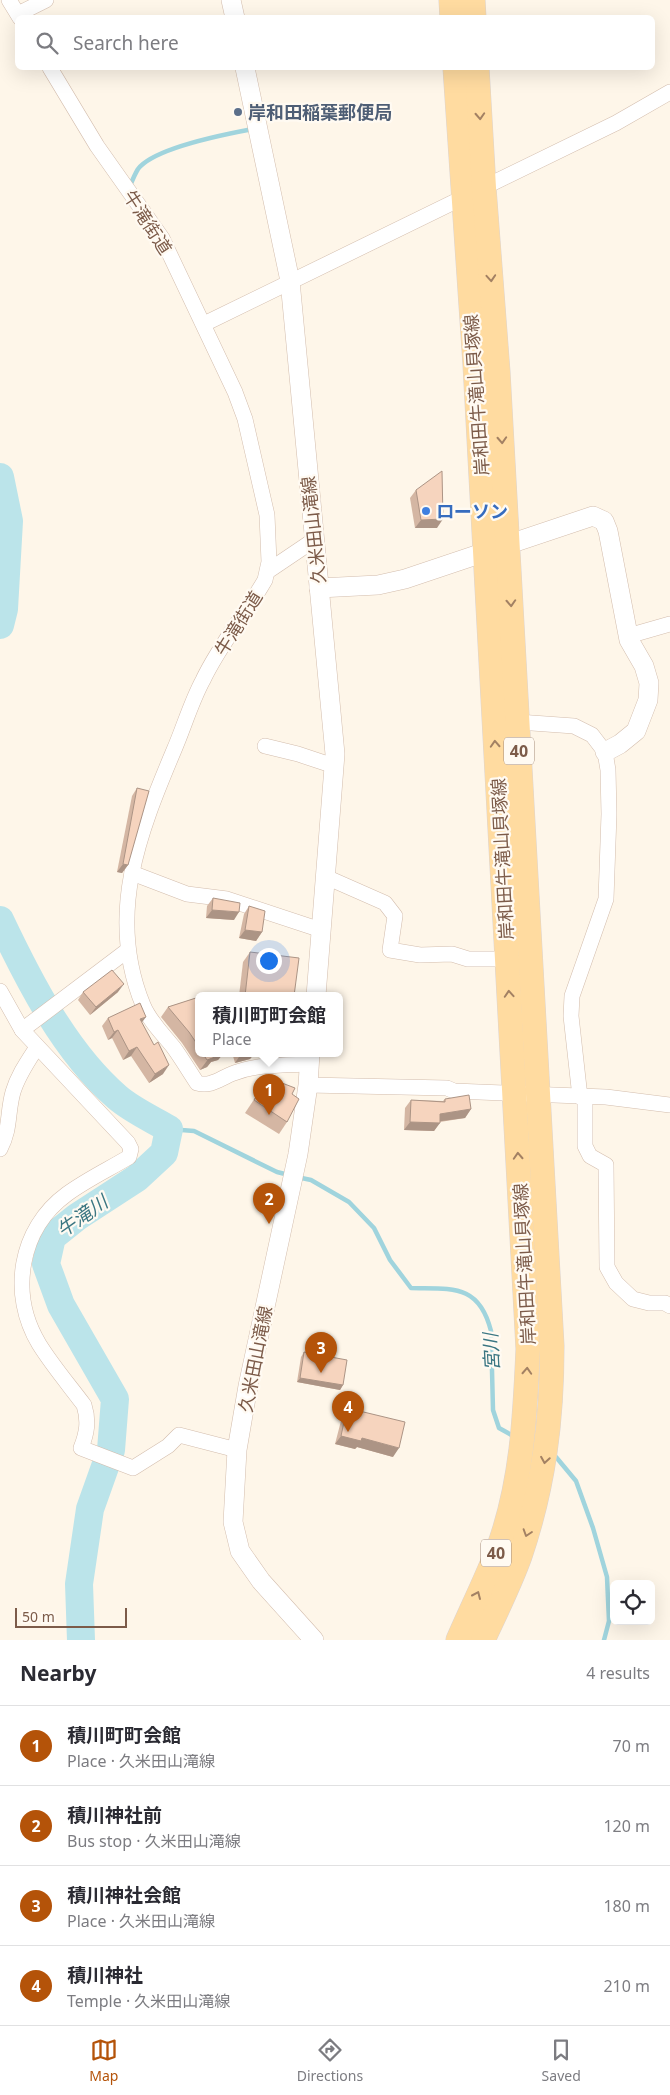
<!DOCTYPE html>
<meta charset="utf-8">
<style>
body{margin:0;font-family:"Noto Sans","Noto Sans JP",sans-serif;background:#f7f7f7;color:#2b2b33}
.controls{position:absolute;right:15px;bottom:15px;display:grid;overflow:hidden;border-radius:8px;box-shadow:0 5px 20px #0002}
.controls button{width:45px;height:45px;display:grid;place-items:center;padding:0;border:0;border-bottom:1px solid #e1e1e2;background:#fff;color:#2b2b33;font:25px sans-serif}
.scale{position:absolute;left:15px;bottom:12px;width:112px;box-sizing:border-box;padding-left:5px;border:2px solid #7c5b49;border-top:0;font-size:14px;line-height:18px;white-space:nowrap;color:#7c5b49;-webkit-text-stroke:4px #fffaf2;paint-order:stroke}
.you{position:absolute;left:268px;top:960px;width:18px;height:18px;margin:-12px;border:4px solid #fff;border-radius:50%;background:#1a73e8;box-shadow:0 0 0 8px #1a73e833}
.badge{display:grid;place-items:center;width:32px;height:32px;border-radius:50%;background:#b45309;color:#fff;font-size:16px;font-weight:700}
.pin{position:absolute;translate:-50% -41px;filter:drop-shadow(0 1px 2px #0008)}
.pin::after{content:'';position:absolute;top:26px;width:18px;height:15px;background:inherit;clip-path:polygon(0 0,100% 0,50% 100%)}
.popup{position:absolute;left:195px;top:992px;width:148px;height:65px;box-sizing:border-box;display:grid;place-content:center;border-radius:8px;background:#fff;filter:drop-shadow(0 1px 4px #0005);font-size:16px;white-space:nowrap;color:#7c7c81}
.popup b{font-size:19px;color:#2b2b33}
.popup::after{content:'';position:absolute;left:50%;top:100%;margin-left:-10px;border:10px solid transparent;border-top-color:#fff}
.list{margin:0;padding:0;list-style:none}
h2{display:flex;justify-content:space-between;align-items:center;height:65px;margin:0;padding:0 20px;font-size:21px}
h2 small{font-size:16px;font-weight:400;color:#7c7c81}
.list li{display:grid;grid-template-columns:32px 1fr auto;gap:15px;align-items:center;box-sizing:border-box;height:80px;padding:0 20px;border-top:1px solid #e1e1e2}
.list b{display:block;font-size:19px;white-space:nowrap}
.list p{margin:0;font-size:16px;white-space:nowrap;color:#7c7c81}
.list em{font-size:16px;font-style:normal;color:#7c7c81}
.icon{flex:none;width:28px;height:28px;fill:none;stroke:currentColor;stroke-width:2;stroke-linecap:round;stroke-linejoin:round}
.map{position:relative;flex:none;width:670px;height:1640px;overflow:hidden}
.search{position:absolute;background:#fff;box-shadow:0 5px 20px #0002;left:15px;right:15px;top:15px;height:55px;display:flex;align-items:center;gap:12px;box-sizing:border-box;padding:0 18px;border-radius:8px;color:#7c7c81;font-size:19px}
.sheet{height:385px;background:#fff}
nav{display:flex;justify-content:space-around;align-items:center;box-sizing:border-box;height:70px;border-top:1px solid #e1e1e2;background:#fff;font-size:14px;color:#7c7c81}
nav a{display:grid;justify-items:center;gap:2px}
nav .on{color:#b45309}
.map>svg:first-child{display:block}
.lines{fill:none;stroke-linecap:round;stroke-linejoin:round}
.stream{stroke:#a0d4dd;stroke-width:4.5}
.river{stroke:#bbe4ea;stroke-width:28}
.minor-casing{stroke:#d3bdad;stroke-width:16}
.tertiary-casing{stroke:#d3bdad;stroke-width:20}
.primary-casing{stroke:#ddd4d0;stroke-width:25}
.minor{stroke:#fff;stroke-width:15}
.tertiary{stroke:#fff;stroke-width:19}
.primary{stroke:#ffdba0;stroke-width:24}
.wall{fill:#d4b6a3}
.shaded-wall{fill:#ac9485}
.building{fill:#f6d4be;stroke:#ac9485}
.oneway{stroke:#a38163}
.service-dot{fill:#5c6f8a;stroke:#fffaf2;stroke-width:2}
.shop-dot{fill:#3f7fe0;stroke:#fffaf2;stroke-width:2}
.labels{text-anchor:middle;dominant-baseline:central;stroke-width:4.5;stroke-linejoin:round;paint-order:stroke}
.shield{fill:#fffaf2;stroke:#a38b7c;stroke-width:1}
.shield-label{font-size:16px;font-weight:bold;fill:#7c5b49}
.service-label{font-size:18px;font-weight:bold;fill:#4e5e75;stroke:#fffaf2;text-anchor:start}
.street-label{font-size:18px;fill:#7c5b49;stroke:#fffaf2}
.shop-label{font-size:18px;font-weight:bold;fill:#366cbe;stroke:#fffaf2;text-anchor:start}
.water-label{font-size:19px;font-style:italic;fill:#3b7682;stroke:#fffaf2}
</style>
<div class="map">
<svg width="670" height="1640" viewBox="0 0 670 1640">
<rect width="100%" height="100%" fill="#fef6e9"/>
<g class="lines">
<g class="stream">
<path d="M130 186C132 181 135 174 138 169 154 148 226 134 253 129"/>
<polyline points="169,1129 194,1131 277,1172 289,1175"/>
<path d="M297 1177 311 1180 349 1202 374 1228 390 1260 411 1288C451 1289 479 1283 491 1331L493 1410 499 1428 515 1437"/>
<polyline points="551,1455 556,1457 576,1481 593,1528 607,1577 609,1621 604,1640"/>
</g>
<g class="river">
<polyline points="0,477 9,521 4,609 0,625"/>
<path d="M0 920C29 981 65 1052 117 1097 132 1110 152 1119 169 1129L164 1153 137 1178 77 1217 52 1237 46 1264 61 1305 115 1399 111 1450 90 1509 79 1584 81 1640"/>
</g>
<defs>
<g id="minor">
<polyline points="9,0 20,18"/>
<polyline points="18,14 46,0"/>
<path d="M50 68 97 146 162 238 235 392 245 419 267 515 269 562 265 580C246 613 219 646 203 680 191 702 184 727 174 750 139 833 106 915 143 1005 150 1022 163 1034 174 1048 182 1059 189 1071 197 1083 212 1087 220 1078 234 1073 257 1064 285 1065 309 1064"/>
<polyline points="204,324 616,123 670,92"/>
<polyline points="268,571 314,540"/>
<polyline points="628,636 670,624"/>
<polyline points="518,722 574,726 592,735 605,752 608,770 609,814 606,899 572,996 571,1016 580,1097"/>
<polyline points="265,746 298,754 334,766"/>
<polyline points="132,873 187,894 227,899 321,930"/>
<polyline points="326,877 385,903 395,916 390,950 420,955 452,954 468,959 507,959"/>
<path d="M0 991 22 1030 128 1143 131 1149 129 1157C109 1169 86 1180 67 1194 19 1229 9 1294 39 1344 52 1365 69 1385 84 1405 89 1421 87 1433 81 1448L133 1468 168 1446 179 1435 237 1450"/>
<polyline points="22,1030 128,950"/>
<polyline points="308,1085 447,1088 454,1091 606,1097 670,1105"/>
<polyline points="585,1097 585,1146 590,1156 606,1165 607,1267 616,1283 633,1299 649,1303 665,1303 670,1306"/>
<path d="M0 1149C11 1128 7 1113 13 1092 18 1075 28 1061 37 1047"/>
</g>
<g id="tertiary">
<polyline points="231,0 235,18"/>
<polyline points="245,68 290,281 335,754 316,996"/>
<polyline points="319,588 378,585 405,579 593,516 604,521 608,531 629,640 644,666 649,683 648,700 636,731 620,744 605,752"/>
<polyline points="310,1054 308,1085 298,1154 248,1386 237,1450 233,1522 240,1551 261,1581 314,1640"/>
</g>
<g id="primary">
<polyline points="451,0 452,18"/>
<polyline points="473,0 474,18"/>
<path d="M455 68 475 365 528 1349C525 1417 522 1484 498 1549 486 1580 471 1610 458 1640"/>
<path d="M477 68 484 188 498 372 552 1346C552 1420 544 1485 520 1556 510 1584 496 1612 483 1640"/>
</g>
</defs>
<use href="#minor" class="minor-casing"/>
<use href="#tertiary" class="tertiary-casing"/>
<use href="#primary" class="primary-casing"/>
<use href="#minor" class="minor"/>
<use href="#tertiary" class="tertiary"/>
<use href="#primary" class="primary"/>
</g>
<g class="wall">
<polygon points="416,490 437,528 415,528 410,498"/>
<polygon points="137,788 128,865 122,873 117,872 132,796"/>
<polygon points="213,898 234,920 206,918 207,906"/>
<polygon points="249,906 262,932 256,941 239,938 244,914"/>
<polygon points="250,952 294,996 239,996 243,962"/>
<polygon points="83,992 118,992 90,1015 78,1000"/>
<polygon points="199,997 199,1054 223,1054 218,1060 211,1062 207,1067 200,1070 182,1043 161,1017 168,1007"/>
<polygon points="108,1018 142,1023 163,1074 149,1083 131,1056 123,1060 112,1038 108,1040 102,1026"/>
<polygon points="230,1054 254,1054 250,1059 235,1063 233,1056 230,1057"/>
<polygon points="259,1092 292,1094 287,1122 279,1134 245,1113"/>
<polygon points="445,1099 471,1109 465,1118 440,1122 434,1131 404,1130 405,1108 411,1100 443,1101"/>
<polygon points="304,1352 343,1385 340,1390 297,1382 301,1357"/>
<polygon points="347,1408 393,1457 357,1447 355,1449 335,1444 342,1417"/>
</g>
<g class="shaded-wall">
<polygon points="443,519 437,528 415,528 421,520"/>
<polygon points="123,864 128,865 122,873 117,872"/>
<polygon points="212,910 239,912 234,920 206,918"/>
<polygon points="245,930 262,932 256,941 239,938"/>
<polygon points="124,984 118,992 90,1015 96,1007"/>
<polygon points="146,1017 140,1025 140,1019"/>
<polygon points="118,1030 112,1038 108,1040 114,1032"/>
<polygon points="137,1047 131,1056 123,1060 129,1051"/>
<polygon points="212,1054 223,1054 218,1060 211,1062 207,1067 200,1070"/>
<polygon points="241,1054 254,1054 250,1059 235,1063"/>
<polygon points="169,1065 163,1074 149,1083 155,1074"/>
<polygon points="471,1109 465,1118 434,1122 440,1114"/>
<polygon points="410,1122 440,1123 434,1131 404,1130"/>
<polygon points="300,1378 343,1385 340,1390 297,1382"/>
<polygon points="341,1436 362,1438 399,1448 393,1457 357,1447 355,1449 335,1444"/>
</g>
<g class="building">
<polygon points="442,471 443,519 421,520 416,490"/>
<polygon points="137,788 149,791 128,865 123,864"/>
<polygon points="213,898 240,903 239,912 212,910"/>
<polygon points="249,906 265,911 262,932 245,930"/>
<polygon points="250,952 299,958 294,996 245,996"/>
<polygon points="112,970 124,984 96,1007 83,992"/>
<polygon points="207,994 207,996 200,996"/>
<polygon points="199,997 199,1047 189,1032 168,1007"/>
<polygon points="140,1003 146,1017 140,1019 154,1045 158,1042 169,1065 155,1074 137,1047 129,1051 118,1030 114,1032 108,1018"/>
<polygon points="203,1054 213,1054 215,1057 207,1060"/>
<polygon points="272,1083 282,1083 295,1088 292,1094 299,1099 287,1122 254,1100 259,1092"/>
<polygon points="469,1095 471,1109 440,1114 440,1123 410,1122 411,1100 445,1102 445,1099"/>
<polygon points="304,1352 347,1360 343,1385 300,1378"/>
<polygon points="347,1408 405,1422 399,1448 362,1438 361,1441 341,1436"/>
</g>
<defs><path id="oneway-chevron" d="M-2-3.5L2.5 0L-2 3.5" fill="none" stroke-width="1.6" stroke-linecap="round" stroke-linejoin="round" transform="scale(1.25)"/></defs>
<g class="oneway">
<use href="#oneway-chevron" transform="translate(480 116) rotate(87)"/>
<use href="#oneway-chevron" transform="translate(491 278) rotate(86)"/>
<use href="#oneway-chevron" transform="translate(502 440) rotate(87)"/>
<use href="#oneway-chevron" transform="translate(511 603) rotate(87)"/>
<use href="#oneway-chevron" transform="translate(495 744) rotate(-93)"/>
<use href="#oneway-chevron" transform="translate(509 994) rotate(-94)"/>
<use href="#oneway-chevron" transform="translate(518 1156) rotate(-93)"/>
<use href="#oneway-chevron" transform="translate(527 1371) rotate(-87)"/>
<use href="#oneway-chevron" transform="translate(545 1460) rotate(99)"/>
<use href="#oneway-chevron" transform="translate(527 1533) rotate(108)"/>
<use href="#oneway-chevron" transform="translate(477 1595) rotate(-66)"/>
</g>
<circle class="service-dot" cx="238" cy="112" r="5"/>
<circle class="shop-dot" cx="426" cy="511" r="5"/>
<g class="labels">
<g class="shield">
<rect x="504" y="737.5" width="30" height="27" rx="4"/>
<rect x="481" y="1539.5" width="30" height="27" rx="4"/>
</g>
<g class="shield-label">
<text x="519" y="751">40</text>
<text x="496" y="1553">40</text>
</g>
<g class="service-label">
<text x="248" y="112">岸和田稲葉郵便局</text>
</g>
<g class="street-label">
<text transform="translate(148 222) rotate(57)">牛滝街道</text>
<text transform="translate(476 395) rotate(-94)">岸和田牛滝山貝塚線</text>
<text transform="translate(313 530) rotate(-96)">久米田山滝線</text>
<text transform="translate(238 623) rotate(-58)">牛滝街道</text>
<text transform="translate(502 859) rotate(-93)">岸和田牛滝山貝塚線</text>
<text transform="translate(524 1264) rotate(-93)">岸和田牛滝山貝塚線</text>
<text transform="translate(255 1359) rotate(-79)">久米田山滝線</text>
</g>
<g class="shop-label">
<text x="436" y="511">ローソン</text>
</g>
<g class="water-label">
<text transform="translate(82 1216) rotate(-35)">牛滝川</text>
<text transform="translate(491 1352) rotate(-93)">宮川</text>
</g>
</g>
</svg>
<div class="controls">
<button><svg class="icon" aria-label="locate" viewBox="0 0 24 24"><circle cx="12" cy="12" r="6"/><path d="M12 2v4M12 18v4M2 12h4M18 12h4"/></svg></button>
</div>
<div class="scale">50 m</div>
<div class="you"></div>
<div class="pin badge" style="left:269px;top:1115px">1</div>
<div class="popup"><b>積川町町会館</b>Place</div>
<div class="pin badge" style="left:269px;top:1224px">2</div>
<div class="pin badge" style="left:321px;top:1373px">3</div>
<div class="pin badge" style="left:348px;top:1432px">4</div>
<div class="search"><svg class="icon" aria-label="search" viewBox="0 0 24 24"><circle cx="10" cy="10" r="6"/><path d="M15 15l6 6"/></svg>Search here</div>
</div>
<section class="sheet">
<h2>Nearby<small>4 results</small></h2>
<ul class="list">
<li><span class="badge">1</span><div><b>積川町町会館</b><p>Place · 久米田山滝線</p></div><em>70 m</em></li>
<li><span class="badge">2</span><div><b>積川神社前</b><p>Bus stop · 久米田山滝線</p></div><em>120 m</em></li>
<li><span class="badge">3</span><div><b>積川神社会館</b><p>Place · 久米田山滝線</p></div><em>180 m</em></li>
<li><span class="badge">4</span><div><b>積川神社</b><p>Temple · 久米田山滝線</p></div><em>210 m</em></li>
</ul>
</section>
<nav>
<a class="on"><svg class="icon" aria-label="map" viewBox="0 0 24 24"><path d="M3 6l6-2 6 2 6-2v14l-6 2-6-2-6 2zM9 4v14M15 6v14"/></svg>Map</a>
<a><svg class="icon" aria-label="directions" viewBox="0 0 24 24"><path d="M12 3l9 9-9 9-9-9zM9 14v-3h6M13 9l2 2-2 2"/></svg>Directions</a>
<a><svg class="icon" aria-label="saved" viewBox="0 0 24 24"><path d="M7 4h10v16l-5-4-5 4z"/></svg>Saved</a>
</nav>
